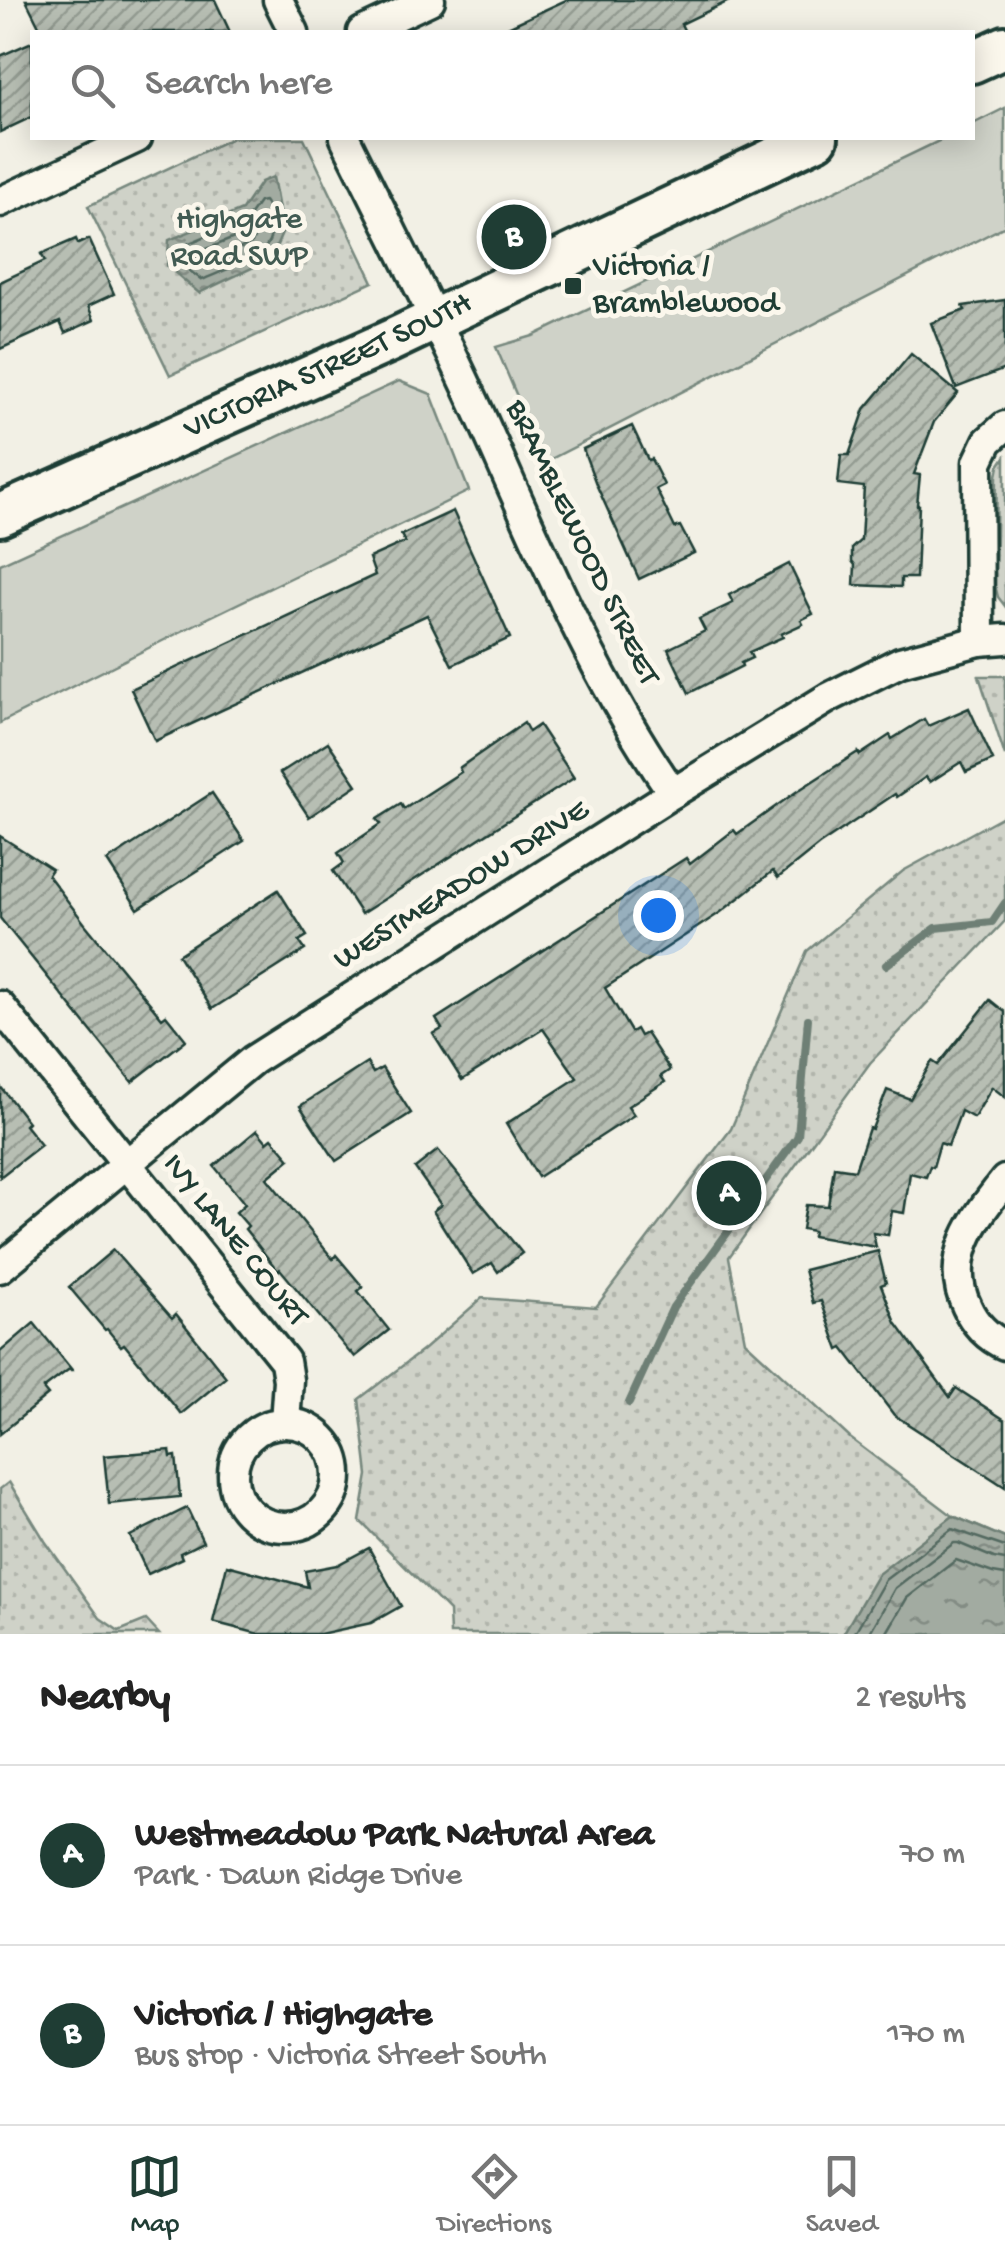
<!DOCTYPE html>
<meta charset="utf-8">
<style>
body{margin:0;font-family:"Gochi Hand",sans-serif;background:#f6f6f6;color:#222}
.you{position:absolute;left:658px;top:915px;width:35px;height:35px;margin:-25px;border:8px solid #fff;border-radius:50%;background:#1a73e8;box-shadow:0 0 0 15px #1a73e833}
.badge{display:grid;place-items:center;width:65px;height:65px;border-radius:50%;background:#1f3d34;color:#fff;font-size:32px;font-weight:700}
.pin{position:absolute;translate:-50% -50%;border:5px solid #fff;box-shadow:0 2px 10px #0006}
.list{margin:0;padding:0;list-style:none}
h2{display:flex;justify-content:space-between;align-items:center;height:130px;margin:0;padding:0 40px;font-size:42px}
h2 small{font-size:32px;font-weight:400;color:#767676}
.list li{display:grid;grid-template-columns:65px 1fr auto;gap:30px;align-items:center;box-sizing:border-box;height:180px;padding:0 40px;border-top:2px solid #e0e0e0}
.list b{display:block;font-size:38px;white-space:nowrap}
.list p{margin:0;font-size:32px;white-space:nowrap;color:#767676}
.list em{font-size:32px;font-style:normal;color:#767676}
.icon{flex:none;width:55px;height:55px;fill:none;stroke:currentColor;stroke-width:2;stroke-linecap:round;stroke-linejoin:round}
.map{position:relative;flex:none;width:1005px;height:1634px;overflow:hidden}
.search{position:absolute;background:#fff;box-shadow:0 5px 25px #0003;left:30px;right:30px;top:30px;height:110px;display:flex;align-items:center;gap:25px;box-sizing:border-box;padding:0 35px;border-radius:0px;color:#767676;font-size:38px}
.sheet{height:490px;background:#fff}
nav{display:flex;justify-content:space-around;align-items:center;box-sizing:border-box;height:140px;border-top:2px solid #e0e0e0;background:#fff;font-size:28px;color:#767676}
nav a{display:grid;justify-items:center;gap:5px}
nav .on{color:#1f3d34}
.map>svg:first-child{display:block}
.grass{fill:#cfd2c8;stroke:#77887e;stroke-width:2.5}
.park{fill:url(#park-dots);stroke:#77887e;stroke-width:2.5}
.water{fill:url(#water-ripples);stroke:#6e7f75;stroke-width:2.5}
.lines{fill:none;stroke-linecap:round;stroke-linejoin:round}
.shore{stroke:#536960;stroke-width:2.5}
.stream{stroke:#6e7f75;stroke-width:8}
.building{fill:url(#building-hatch);stroke:#1f3d34;stroke-width:2.5}
.minor-casing{stroke:#1f3d34;stroke-width:35}
.secondary-casing{stroke:#1f3d34;stroke-width:48}
.minor{stroke:#fbf7ec;stroke-width:28}
.secondary{stroke:#fbf7ec;stroke-width:40}
.poi-dot{fill:#1f3d34;stroke:#fbf7ec;stroke-width:4}
.labels{text-anchor:middle;dominant-baseline:central;stroke-width:10;stroke-linejoin:round;paint-order:stroke}
.park-label{font-size:32px;fill:#425b52;stroke:#fbf7ec}
.poi-label{font-size:32px;fill:#1f3d34;stroke:#fbf7ec;text-anchor:start}
.street-label{font-size:32px;fill:#1f3d34;stroke:#fbf7ec}
</style>
<div class="map">
<svg width="1005" height="1634" viewBox="0 0 1005 1634">
<defs>
<pattern id="park-dots" width="8" height="8" patternUnits="userSpaceOnUse" patternTransform="scale(2.5)"><rect width="8" height="8" fill="#cfd2c8"/><path d="M2 2h.1M6 6h.1" fill="none" stroke="#b1b5ac" stroke-width="1.8" stroke-linecap="round"/></pattern>
<pattern id="water-ripples" width="26" height="14" patternUnits="userSpaceOnUse" patternTransform="scale(2.5)"><rect width="26" height="14" fill="#a2aba1"/><path d="M2 4q2-2 4 0t4 0M15 11q2-2 4 0t4 0" fill="none" stroke="#838c84"/></pattern>
<pattern id="building-hatch" width="6" height="6" patternUnits="userSpaceOnUse" patternTransform="scale(2.5)"><rect width="6" height="6" fill="#b7beb3"/><path d="M-1 1l2-2M0 6l6-6M5 7l2-2" fill="none" stroke="#949c92"/></pattern>
</defs>
<rect width="100%" height="100%" fill="#f2f0e5"/>
<filter id="ink" filterUnits="userSpaceOnUse"><feTurbulence type="fractalNoise" baseFrequency=".01" numOctaves="2"/><feDisplacementMap in="SourceGraphic" scale="20" xChannelSelector="R" yChannelSelector="G"/><feConvolveMatrix kernelMatrix="1 2 1 2 8 2 1 2 1" color-interpolation-filters="sRGB"/></filter>
<g filter="url(#ink)">
<g class="grass">
<polygon points="1005,108 1005,226 545,462 496,347 533,336 945,138 972,138 973,124"/>
<polygon points="399,381 431,394 469,491 204,620 0,723 0,564"/>
</g>
<g class="park">
<polygon points="232,138 304,138 373,282 170,375 88,206"/>
<polygon points="1005,457 1005,606 998,597 995,585 997,476 999,466"/>
<polygon points="979,676 1005,676 1005,756"/>
<polygon points="1005,815 1005,921 870,1063 729,1257 745,1341 850,1438 953,1516 1005,1538 1005,1634 450,1634 449,1611 360,1521 368,1475 359,1399 423,1350 482,1298 596,1307 731,1129 807,951 903,871"/>
<polygon points="9,1482 45,1541 100,1618 119,1631 146,1620 159,1634 0,1634 0,1489"/>
</g>
<g class="water">
<polygon points="273,177 283,231 271,259 199,293 167,266 169,240 242,210 261,182"/>
<polygon points="953,1516 1005,1538 1005,1634 843,1634 878,1574"/>
</g>
<g class="lines">
<g class="shore">
<path d="M264 201C274 214 276 240 261 252 252 260 215 274 202 280L178 262 180 247 247 219 259 202Z"/>
<polygon points="249,232 255,235 252,243 204,265 195,260 197,253"/>
<polyline points="854,1634 885,1580 952,1529 1005,1547"/>
<polyline points="869,1634 895,1588 954,1543 958,1543 994,1558 1005,1560"/>
<polyline points="886,1634 907,1598 956,1560 993,1573 1005,1575"/>
</g>
<g class="stream">
<polyline points="886,965 936,928 992,922 1005,903"/>
<polyline points="629,1403 673,1307 798,1136 808,1019"/>
</g>
</g>
<g class="building">
<polygon points="26,0 215,0 230,32 42,32"/>
<polygon points="566,0 731,0 681,24 685,32 497,32"/>
<polygon points="32,42 32,117 0,132 0,56"/>
<polygon points="76,239 78,244 89,239 114,294 88,306 94,320 65,333 60,322 0,349 0,282 45,261 41,254"/>
<polygon points="1005,300 1005,369 956,388 931,323 965,310 963,306"/>
<polygon points="911,354 958,393 934,422 914,474 920,475 917,505 919,505 916,578 901,578 901,587 854,585 855,565 852,561 852,548 861,540 864,487 838,484 841,455 849,455 865,409"/>
<polygon points="632,426 648,460 651,459 664,485 656,489 675,528 680,526 694,553 639,579 596,484 583,449"/>
<polygon points="453,511 510,638 452,665 427,615 155,741 131,689 375,575 369,558 405,542 401,535"/>
<polygon points="789,564 813,614 801,620 803,624 781,634 783,637 749,652 752,658 741,663 742,666 689,693 668,649 705,631 699,619 733,603 729,595"/>
<polygon points="969,708 993,760 966,772 961,762 930,782 926,777 897,797 895,794 819,845 778,878 773,871 721,912 605,988 631,1032 636,1029 640,1036 646,1033 670,1070 661,1076 665,1082 628,1106 634,1115 538,1177 506,1124 577,1078 543,1029 462,1080 433,1034 442,1029 436,1019 686,858 690,864 734,830 737,834 796,792 858,752 860,755 890,735 892,739 924,719 928,726"/>
<polygon points="524,723 529,732 539,725 574,778 361,914 333,871 344,863 338,853 381,824 377,819 401,804 404,809 461,772 459,768"/>
<polygon points="328,742 357,785 309,817 280,773"/>
<polygon points="212,793 244,841 138,909 107,861"/>
<polygon points="0,836 52,869 48,875 85,924 162,1018 166,1015 186,1040 132,1082 0,918"/>
<polygon points="278,890 307,936 299,941 305,950 212,1009 178,955"/>
<polygon points="990,1000 1005,1012 1005,1097 992,1087 974,1118 961,1111 948,1146 940,1143 933,1167 930,1166 926,1177 910,1173 904,1213 892,1211 888,1235 873,1233 876,1247 812,1236 813,1231 802,1229 806,1205 828,1206 834,1167 855,1170 869,1128 872,1129 887,1090 910,1099 932,1061 938,1065"/>
<polygon points="367,1063 373,1073 382,1068 411,1113 336,1161 300,1106"/>
<polygon points="0,1086 28,1122 25,1125 41,1145 0,1177"/>
<polygon points="257,1130 267,1142 272,1138 290,1159 267,1178 333,1259 336,1255 363,1287 358,1291 389,1330 355,1357 351,1352 350,1353 280,1269 278,1271 245,1229 248,1226 236,1212 245,1204 214,1166"/>
<polygon points="438,1150 522,1253 498,1272 492,1263 473,1274 433,1211 441,1205 415,1168"/>
<polygon points="113,1250 172,1318 176,1314 226,1377 181,1414 124,1344 121,1346 107,1329 105,1330 69,1287"/>
<polygon points="878,1251 886,1283 881,1285 896,1323 950,1397 956,1388 1005,1420 1005,1487 894,1415 843,1348 839,1350 821,1301 813,1303 804,1270"/>
<polygon points="34,1323 72,1370 68,1370 43,1389 48,1395 0,1434 0,1352"/>
<polygon points="170,1450 171,1457 176,1456 180,1497 109,1504 104,1456"/>
<polygon points="187,1508 203,1542 180,1553 182,1558 148,1574 130,1536"/>
<polygon points="369,1548 401,1606 371,1623 320,1634 259,1634 213,1622 227,1565 308,1587 305,1571 337,1565"/>
</g>
<g class="lines">
<defs>
<g id="minor">
<polyline points="278,0 294,32"/>
<polyline points="362,32 430,0"/>
<path d="M345 138C391 231 439 324 482 419 539 547 593 678 673 793"/>
<polyline points="0,202 137,138"/>
<polyline points="979,641 978,462 988,441 1005,426"/>
<polyline points="0,1006 285,1361 288,1380 285,1422"/>
<path d="M1005 1180C975 1218 943 1258 967 1307 974 1323 988 1338 1005 1345"/>
<polyline points="0,1268 253,1060 673,793 828,698 900,662 979,641 1005,639"/>
<circle cx="285" cy="1475" r="52"/>
</g>
<g id="secondary">
<polyline points="972,62 1005,47"/>
<path id="s1" d="M0 515 390 341 817 138"/>
</g>
</defs>
<use href="#minor" class="minor-casing"/>
<use href="#secondary" class="secondary-casing"/>
<use href="#minor" class="minor"/>
<use href="#secondary" class="secondary"/>
</g>
</g>
<rect class="poi-dot" x="563" y="276" width="20" height="20" rx="5"/>
<g class="labels">
<g class="park-label">
<text x="239" y="221">Highgate<tspan x="239" dy="37">Road SWP</tspan></text>
</g>
<g class="poi-label">
<text x="593" y="268">Victoria /<tspan x="593" dy="37">Bramblewood</tspan></text>
</g>
<g class="street-label">
<text stroke="none"><textPath href="#s1" startOffset="360">VICTORIA STREET SOUTH</textPath></text>
<text transform="translate(581 543) rotate(64)">BRAMBLEWOOD STREET</text>
<text transform="translate(462 886) rotate(-32)">WESTMEADOW DRIVE</text>
<text transform="translate(234 1241) rotate(51)">IVY LANE COURT</text>
</g>
</g>
</svg>
<div class="you"></div>
<div class="pin badge" style="left:729px;top:1193px">A</div>
<div class="pin badge" style="left:514px;top:237px">B</div>
<div class="search"><svg class="icon" aria-label="search" viewBox="0 0 24 24"><circle cx="10" cy="10" r="6"/><path d="M15 15l6 6"/></svg>Search here</div>
</div>
<section class="sheet">
<h2>Nearby<small>2 results</small></h2>
<ul class="list">
<li><span class="badge">A</span><div><b>Westmeadow Park Natural Area</b><p>Park · Dawn Ridge Drive</p></div><em>70 m</em></li>
<li><span class="badge">B</span><div><b>Victoria / Highgate</b><p>Bus stop · Victoria Street South</p></div><em>170 m</em></li>
</ul>
</section>
<nav>
<a class="on"><svg class="icon" aria-label="map" viewBox="0 0 24 24"><path d="M3 6l6-2 6 2 6-2v14l-6 2-6-2-6 2zM9 4v14M15 6v14"/></svg>Map</a>
<a><svg class="icon" aria-label="directions" viewBox="0 0 24 24"><path d="M12 3l9 9-9 9-9-9zM9 14v-3h6M13 9l2 2-2 2"/></svg>Directions</a>
<a><svg class="icon" aria-label="saved" viewBox="0 0 24 24"><path d="M7 4h10v16l-5-4-5 4z"/></svg>Saved</a>
</nav>
